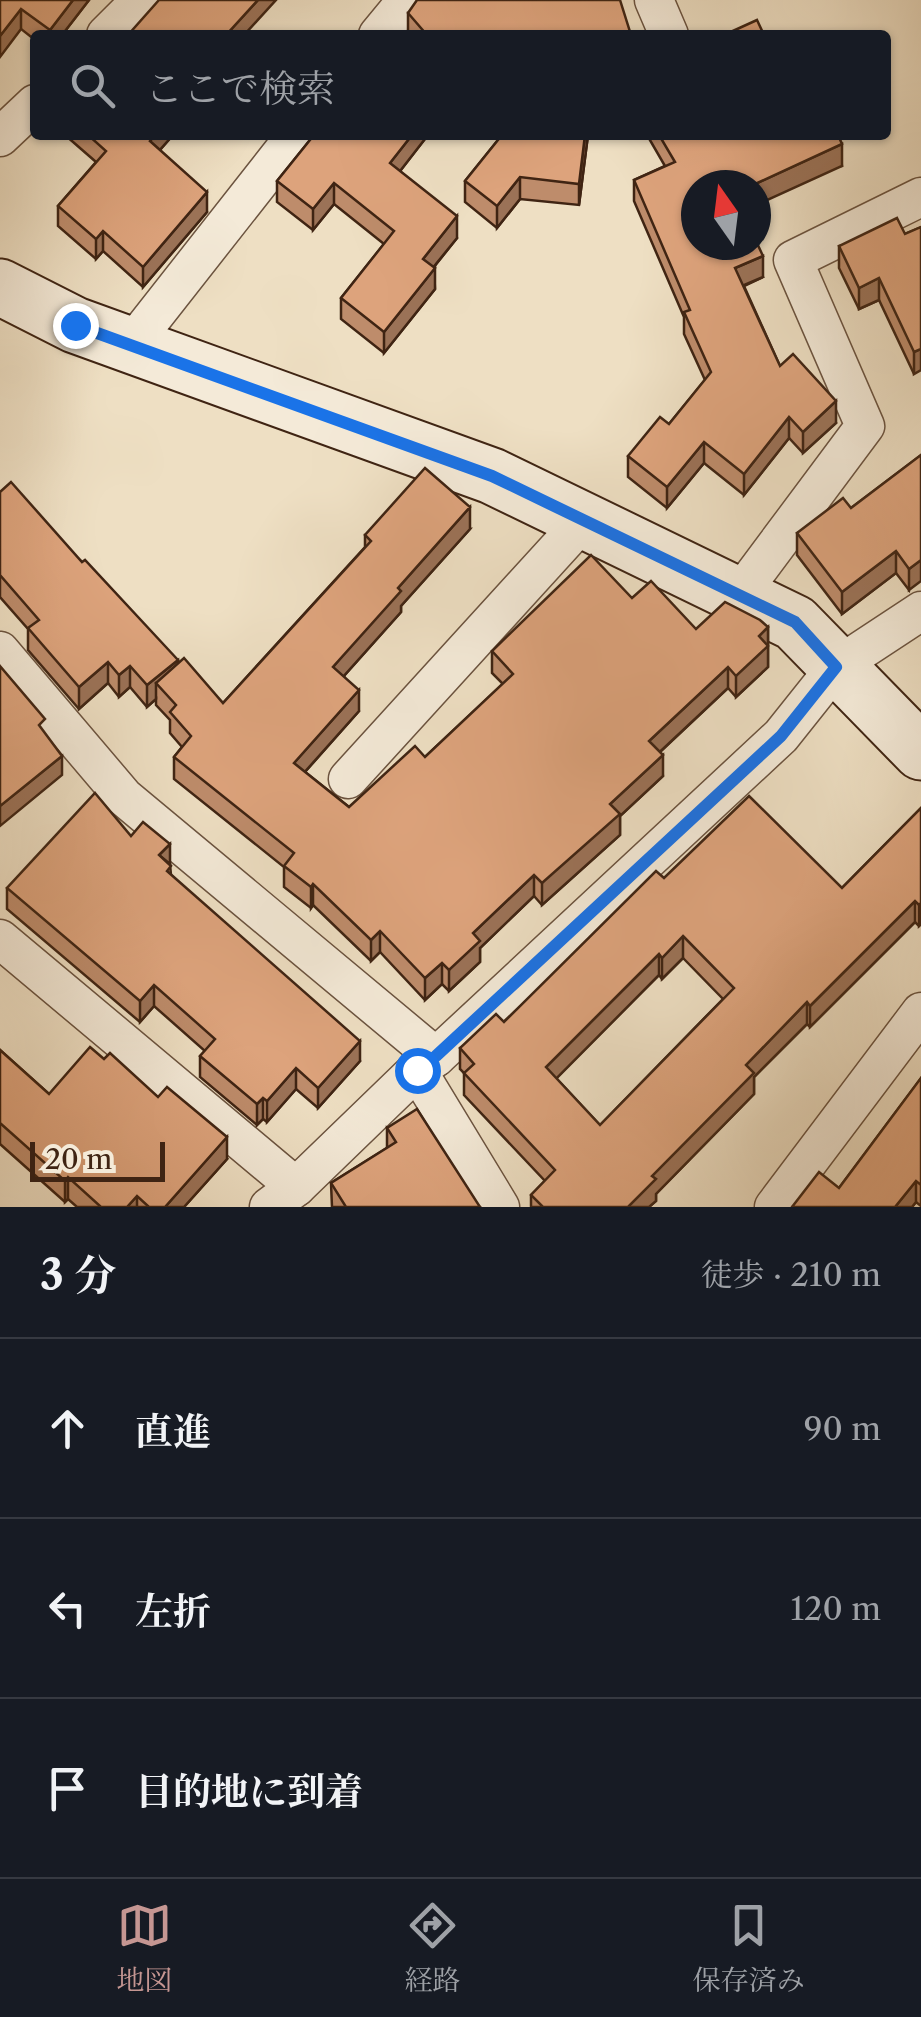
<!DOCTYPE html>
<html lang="ja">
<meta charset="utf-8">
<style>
body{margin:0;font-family:"Libre Caslon Text","Noto Serif JP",serif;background:#20242c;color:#f1f3f6}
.compass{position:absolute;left:681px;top:170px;width:90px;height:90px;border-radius:50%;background:#171b24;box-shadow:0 2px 8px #0004;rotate:346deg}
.scale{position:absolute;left:30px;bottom:25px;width:135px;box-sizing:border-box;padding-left:10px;border:5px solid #3f2413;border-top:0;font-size:28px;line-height:35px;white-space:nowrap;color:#3f2413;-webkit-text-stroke:8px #f4ead8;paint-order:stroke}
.stop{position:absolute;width:30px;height:30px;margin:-22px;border:8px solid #1a73e8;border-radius:50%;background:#fff}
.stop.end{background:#1a73e8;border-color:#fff;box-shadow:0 2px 10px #0008}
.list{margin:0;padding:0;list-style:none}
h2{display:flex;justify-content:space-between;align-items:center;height:130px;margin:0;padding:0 40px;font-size:42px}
h2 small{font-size:32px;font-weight:400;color:#9ea1a6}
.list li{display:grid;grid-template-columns:65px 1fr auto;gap:30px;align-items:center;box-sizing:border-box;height:180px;padding:0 40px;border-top:2px solid #363941}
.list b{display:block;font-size:38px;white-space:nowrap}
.list em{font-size:32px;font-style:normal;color:#9ea1a6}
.icon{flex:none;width:55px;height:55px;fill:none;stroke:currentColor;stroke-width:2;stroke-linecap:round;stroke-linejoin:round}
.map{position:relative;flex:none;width:921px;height:1207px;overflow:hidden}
.search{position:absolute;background:#171b24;box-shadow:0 2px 8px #0004;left:30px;right:30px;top:30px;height:110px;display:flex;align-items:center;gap:25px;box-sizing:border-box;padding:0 35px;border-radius:10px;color:#9ea1a6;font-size:38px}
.sheet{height:670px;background:#171b24}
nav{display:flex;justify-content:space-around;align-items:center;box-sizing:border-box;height:140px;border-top:2px solid #363941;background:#171b24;font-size:28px;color:#9ea1a6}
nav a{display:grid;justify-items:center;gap:5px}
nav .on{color:#c59692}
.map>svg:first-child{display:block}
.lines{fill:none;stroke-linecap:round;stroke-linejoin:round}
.street-casing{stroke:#6b533f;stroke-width:41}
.secondary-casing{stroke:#3f2413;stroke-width:59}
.street{stroke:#f4ead8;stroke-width:38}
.secondary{stroke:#f4ead8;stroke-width:55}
.wall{fill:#be8c6b;stroke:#3f2413;stroke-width:2.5;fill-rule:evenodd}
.shaded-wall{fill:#9b7257;stroke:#3f2413;stroke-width:2.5}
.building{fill:#dda37c;stroke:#3f2413;stroke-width:2.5;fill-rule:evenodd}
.route{stroke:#1a73e8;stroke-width:12}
</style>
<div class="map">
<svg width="921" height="1207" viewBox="0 0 921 1207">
<rect width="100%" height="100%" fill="#eedfc3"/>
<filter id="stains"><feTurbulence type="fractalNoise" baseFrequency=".002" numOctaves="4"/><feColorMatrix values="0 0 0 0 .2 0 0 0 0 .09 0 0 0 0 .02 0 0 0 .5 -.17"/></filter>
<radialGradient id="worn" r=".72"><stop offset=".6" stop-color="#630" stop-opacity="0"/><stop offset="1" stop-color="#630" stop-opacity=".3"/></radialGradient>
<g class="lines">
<defs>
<g id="street">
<polyline points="654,0 669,35"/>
<polyline points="106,35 141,0"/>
<polyline points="378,35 407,0"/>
<polyline points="0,137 35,104"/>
<polyline points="131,345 296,135"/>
<polyline points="739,595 865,426 793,260 921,197"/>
<polyline points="0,651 124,797 436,1057"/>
<polyline points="348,779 585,519"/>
<polyline points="0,939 296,1187"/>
<polyline points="417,1070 500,1207"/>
<polyline points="269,1207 296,1187 417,1070 436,1057 781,736 836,667 921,611"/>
<polyline points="774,1207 921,1012"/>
</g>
<polyline id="secondary" points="0,287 75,325 492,476 795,623 921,752"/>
</defs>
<use href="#street" class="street-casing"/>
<use href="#secondary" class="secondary-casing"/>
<use href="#street" class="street"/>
<use href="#secondary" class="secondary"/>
</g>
<g class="wall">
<polygon points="0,0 89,0 62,35 35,35 35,40 21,29"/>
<polygon points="408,13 631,35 408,35"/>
<polygon points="65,135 173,135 160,150 207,212 143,287 103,251 96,259 58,226 58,206 96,162"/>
<polygon points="314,135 428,135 400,171 457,238 434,267 435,289 384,353 341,319 341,298 384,244 334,204 313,230 277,202 277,181"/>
<polygon points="502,135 588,135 579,205 520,199 497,228 465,202 465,181"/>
<polygon points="647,135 838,135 842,166 696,185 763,277 744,286 780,366 836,423 803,453 789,438 744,495 704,463 667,508 628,477 628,456 669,424 705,380 684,334 684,317 634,201 634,180 665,166"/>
<polygon points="921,227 914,374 879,300 859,309 839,268 839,246 905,234"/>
<polygon points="921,455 909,590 896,573 842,614 797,555 797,533 851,508"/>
<polygon points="0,492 82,562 178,664 223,703 365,547 365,535 470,529 401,606 401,612 344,676 359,711 305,772 349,807 425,757 503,684 492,673 492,651 632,598 696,629 768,627 768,667 736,697 728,688 660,752 663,776 620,816 620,835 542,905 534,896 480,948 480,962 449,991 442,984 425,1000 380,952 371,961 313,905 311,908 284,887 284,867 174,779 174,757 182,747 170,733 170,720 156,705 156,699 147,707 130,687 119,697 108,683 79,709 28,650 28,629 0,597"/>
<path d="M921 808V924L919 926 915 922 810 1027 807 1024 754 1077V1094L656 1194V1201L649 1207H531V1195L545 1181 464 1095V1073L460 1069V1048L504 1022 664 878 842 888ZM683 958 723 999 600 1125 556 1078 659 975 662 979Z"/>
<polygon points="131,836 170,864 171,875 360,1061 318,1108 296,1089 267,1122 263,1119 257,1125 200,1077 200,1056 205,1051 154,1006 140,1022 7,909 7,888"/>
<polygon points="0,1050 49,1094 227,1159 184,1207 77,1207 68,1199 65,1202 0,1144"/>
<polygon points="921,1078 921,1206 916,1202 912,1207 792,1207 839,1188"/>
<polygon points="387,1128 480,1207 332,1207 331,1183 387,1148"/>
</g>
<g class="shaded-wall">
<polygon points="73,0 89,0 62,35 50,35 50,30"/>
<polygon points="258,0 276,0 244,35 226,35"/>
<polygon points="21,9 21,29 0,57 0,36"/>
<polygon points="155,135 173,135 150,161 150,141"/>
<polygon points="412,135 428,135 390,184 390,163"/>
<polygon points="585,135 588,135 579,205 579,184"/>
<polygon points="842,144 842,166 756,205 756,185 753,185"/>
<polygon points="520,177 520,199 497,228 497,206"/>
<polygon points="334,183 334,204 313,230 313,209"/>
<polygon points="207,192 207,212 143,287 143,267"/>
<polygon points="457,216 457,238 423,280 423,259"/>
<polygon points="103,231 103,251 96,259 96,239"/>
<polygon points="763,256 763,277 735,289 735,268"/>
<polygon points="435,268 435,289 384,353 384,332"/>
<polygon points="879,278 879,300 859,309 859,288"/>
<polygon points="921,349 921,370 914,374 914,352"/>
<polygon points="836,401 836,423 803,453 803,432"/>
<polygon points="789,417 789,438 744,495 744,474"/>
<polygon points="704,442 704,463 667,508 667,487"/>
<polygon points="470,507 470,529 401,606 401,612 333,688 333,667 398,588"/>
<polygon points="896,551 896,573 842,614 842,592"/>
<polygon points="921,560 921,581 909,590 909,569"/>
<polygon points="768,627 768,667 736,697 736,676 759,636"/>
<polygon points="178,660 178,682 156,683 156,699 147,707 147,685"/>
<polygon points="108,662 108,683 79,709 79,687"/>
<polygon points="130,666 130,687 119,697 119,675"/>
<polygon points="728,667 728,688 649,762 649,741"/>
<polygon points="359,690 359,711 294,784 294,763"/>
<polygon points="663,755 663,776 620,816 620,835 542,905 542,883 610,804"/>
<polygon points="62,756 62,775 0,826 0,806"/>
<polygon points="170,844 170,864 159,855"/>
<polygon points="534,875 534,896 480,948 480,962 449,991 449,970 473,933"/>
<polygon points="313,884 313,905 311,908 311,887"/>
<polygon points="915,901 915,922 810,1027 810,1006"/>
<polygon points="921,903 921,924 919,926 919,905"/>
<polygon points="380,931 380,952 371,961 371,940"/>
<polygon points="683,936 683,958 662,979 662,958"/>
<polygon points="659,954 659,975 546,1089 546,1067"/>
<polygon points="442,963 442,984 425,1000 425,978"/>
<polygon points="154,985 154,1006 140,1022 140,1001"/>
<polygon points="807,1002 807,1024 754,1077 754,1094 656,1194 656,1201 649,1207 628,1207 652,1176 746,1065"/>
<polygon points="360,1041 360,1061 318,1108 318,1088"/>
<polygon points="296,1068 296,1089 267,1122 267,1101"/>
<polygon points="263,1098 263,1119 257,1125 257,1104"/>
<polygon points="227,1137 227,1159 184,1207 165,1207"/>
<polygon points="68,1177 68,1199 65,1202 65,1181"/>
<polygon points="916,1181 916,1202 912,1207 895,1207"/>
<polygon points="137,1196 137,1207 127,1207"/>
</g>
<g class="building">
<polygon points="0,0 73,0 50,30 21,9 0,36"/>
<polygon points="159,0 258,0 226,35 128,35"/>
<polygon points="417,0 620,0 631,35 427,35 408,13"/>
<polygon points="757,20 764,35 724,35"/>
<polygon points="88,135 155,135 150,141 207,192 143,267 103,231 96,239 58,206 106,151"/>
<polygon points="314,135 412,135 390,163 457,216 423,259 435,268 384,332 341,298 394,231 334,183 313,209 277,181"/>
<polygon points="502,135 585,135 579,184 520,177 497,206 465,181"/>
<polygon points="659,135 838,135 842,144 753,185 696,185 696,245 756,245 756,241 763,256 735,268 780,366 793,354 836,401 803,432 789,417 744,474 704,442 667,487 628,456 660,417 669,424 711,372 684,312 690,310 634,180 675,162"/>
<polygon points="897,218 905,234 921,227 921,349 914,352 879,278 859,288 839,246"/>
<polygon points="921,455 921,560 909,569 896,551 842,592 797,533 843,498 851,508"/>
<polygon points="425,468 470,507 398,588 401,591 333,667 359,690 294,763 349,807 415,746 425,757 513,674 492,651 591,555 632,598 651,581 696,629 725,602 760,620 768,627 759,636 768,646 736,676 728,667 649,741 663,755 610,804 620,814 542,883 534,875 473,933 480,941 449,970 442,963 425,978 380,931 371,940 313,884 311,887 284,866 294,853 174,757 191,736 170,712 176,705 156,683 184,658 223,703 371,541 365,535"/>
<polygon points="11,482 82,562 85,560 178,660 147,685 130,666 119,675 108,662 79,687 28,628 39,620 0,575 0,492"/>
<polygon points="0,666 45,719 39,725 62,756 0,806"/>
<polygon points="95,793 131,836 143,822 170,844 159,855 171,866 167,871 360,1041 318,1088 296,1068 267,1101 263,1098 257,1104 200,1056 215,1039 154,985 140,1001 7,888"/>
<path d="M749 796 842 888 921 808V903L919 905 915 901 810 1006 807 1002 746 1065 754 1073 652 1176 656 1179 628 1207H543L531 1195 555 1170 464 1073 474 1064 460 1048 496 1014 504 1022 656 871 664 878ZM683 936 734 988 600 1125 546 1067 659 954 662 958Z"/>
<polygon points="90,1047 104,1059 110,1053 158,1097 167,1087 227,1137 165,1207 149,1207 137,1196 127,1207 101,1207 68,1177 65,1181 0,1123 0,1050 49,1094"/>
<polygon points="921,1078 921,1185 916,1181 895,1207 792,1207 819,1172 839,1188"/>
<polygon points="417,1109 480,1207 346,1207 331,1183 396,1142 387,1128"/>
</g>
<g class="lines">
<polyline class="route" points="75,325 492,476 795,622 836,667 781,736 436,1056 417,1070"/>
</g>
<rect width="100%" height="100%" filter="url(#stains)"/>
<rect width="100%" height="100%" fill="url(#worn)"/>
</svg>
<svg class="compass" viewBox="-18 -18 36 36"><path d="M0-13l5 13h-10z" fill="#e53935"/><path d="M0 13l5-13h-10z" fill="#9ea1a6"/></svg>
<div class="scale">20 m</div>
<div class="stop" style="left:417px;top:1070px"></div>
<div class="stop end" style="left:75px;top:325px"></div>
<div class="search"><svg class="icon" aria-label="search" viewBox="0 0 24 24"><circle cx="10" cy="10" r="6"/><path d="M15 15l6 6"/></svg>ここで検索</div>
</div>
<section class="sheet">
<h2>3 分<small>徒歩 · 210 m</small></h2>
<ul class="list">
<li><svg class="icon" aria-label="ahead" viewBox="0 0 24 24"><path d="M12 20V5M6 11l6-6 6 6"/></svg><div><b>直進</b></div><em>90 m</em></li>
<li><svg class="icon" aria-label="left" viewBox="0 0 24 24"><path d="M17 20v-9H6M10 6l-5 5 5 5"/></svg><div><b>左折</b></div><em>120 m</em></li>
<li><svg class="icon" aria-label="arrive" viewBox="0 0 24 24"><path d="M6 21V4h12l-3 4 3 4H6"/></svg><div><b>目的地に到着</b></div></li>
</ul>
</section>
<nav>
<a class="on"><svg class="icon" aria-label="map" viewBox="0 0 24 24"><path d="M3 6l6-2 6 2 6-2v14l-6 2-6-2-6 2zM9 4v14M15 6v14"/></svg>地図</a>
<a><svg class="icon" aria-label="directions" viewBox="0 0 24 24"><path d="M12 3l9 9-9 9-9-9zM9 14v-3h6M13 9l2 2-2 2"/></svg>経路</a>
<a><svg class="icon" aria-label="saved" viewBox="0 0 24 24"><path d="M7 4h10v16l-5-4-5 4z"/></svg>保存済み</a>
</nav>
